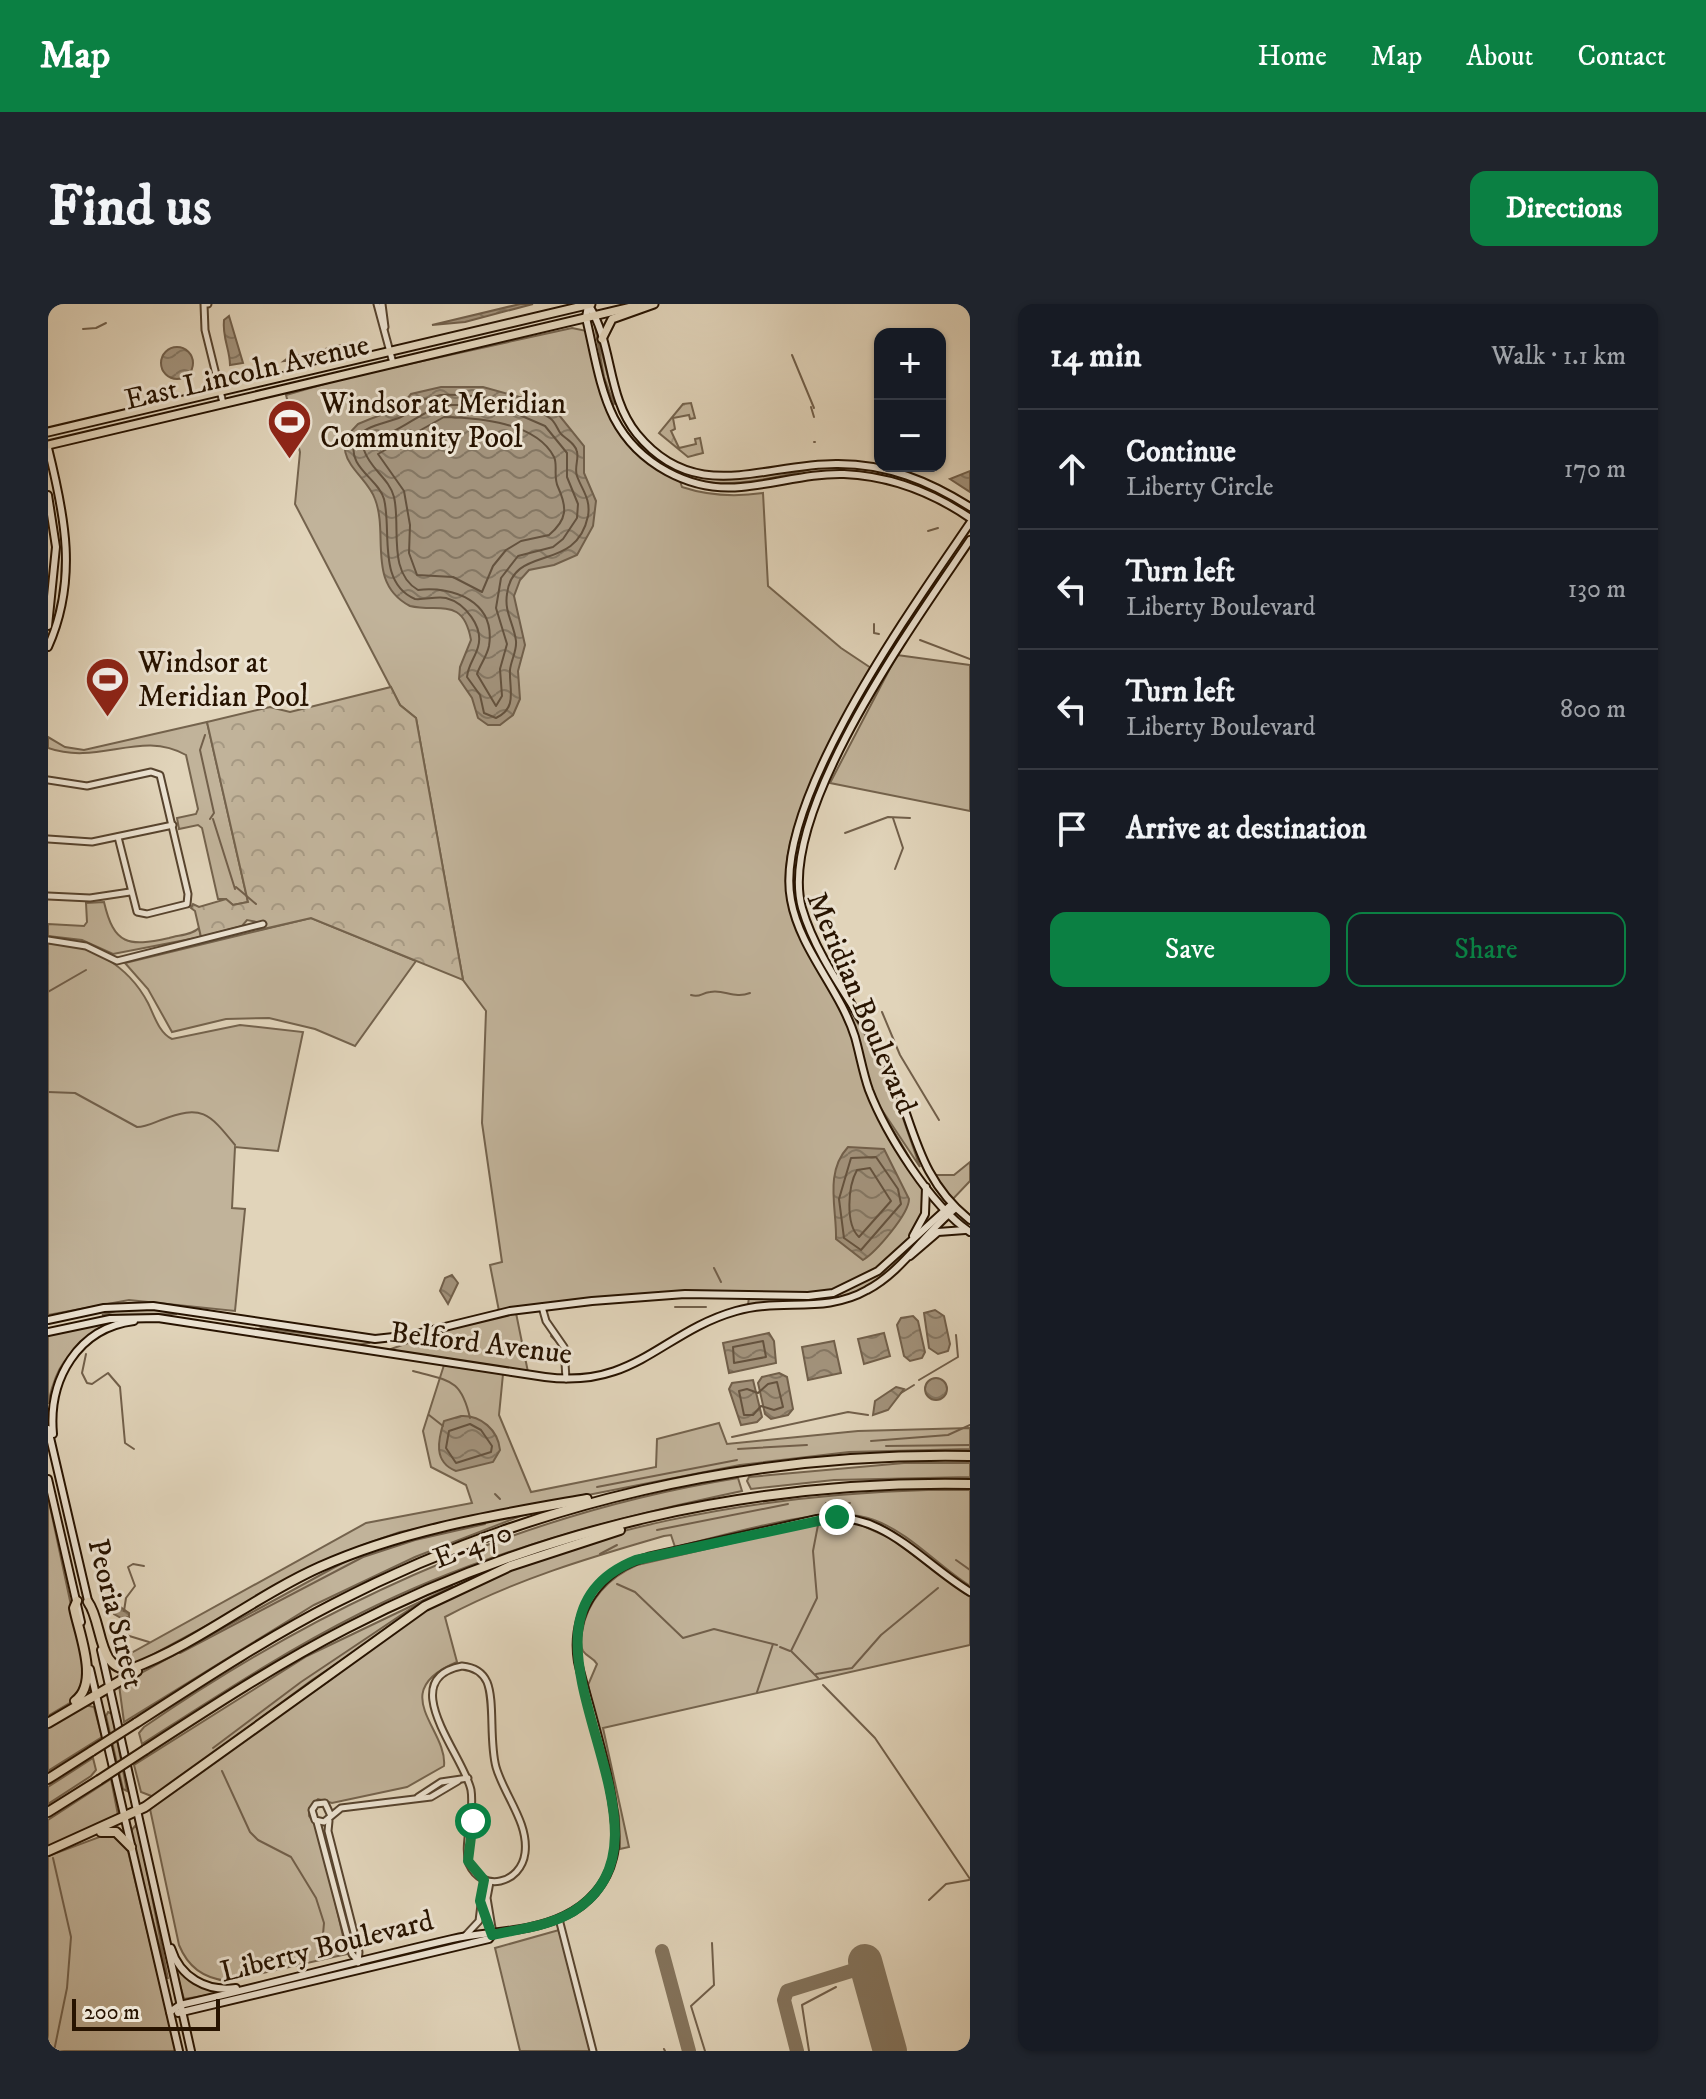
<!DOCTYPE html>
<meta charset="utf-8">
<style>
body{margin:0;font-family:"IM FELL DW Pica",serif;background:#20242c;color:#f1f3f6}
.controls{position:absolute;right:24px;top:24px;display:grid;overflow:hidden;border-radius:16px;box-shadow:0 2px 6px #0004}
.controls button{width:72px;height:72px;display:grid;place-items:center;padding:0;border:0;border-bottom:2px solid #363941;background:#171b24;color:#f1f3f6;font:40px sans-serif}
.scale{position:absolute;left:24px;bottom:20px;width:148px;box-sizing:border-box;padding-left:8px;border:4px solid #271300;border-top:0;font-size:22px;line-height:28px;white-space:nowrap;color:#271300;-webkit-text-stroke:6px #ece3d2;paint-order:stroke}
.stop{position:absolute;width:24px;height:24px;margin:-18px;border:6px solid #0b8043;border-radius:50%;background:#fff}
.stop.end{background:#0b8043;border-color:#fff;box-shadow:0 2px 8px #0008}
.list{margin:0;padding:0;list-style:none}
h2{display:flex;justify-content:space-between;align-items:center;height:104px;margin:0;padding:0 32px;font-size:34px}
h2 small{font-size:26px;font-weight:400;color:#9ea1a6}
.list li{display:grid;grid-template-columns:52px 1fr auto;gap:24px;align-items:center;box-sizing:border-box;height:120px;padding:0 32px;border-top:2px solid #363941}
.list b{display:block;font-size:30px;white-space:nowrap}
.list p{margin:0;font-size:26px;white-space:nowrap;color:#9ea1a6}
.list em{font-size:26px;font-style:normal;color:#9ea1a6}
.actions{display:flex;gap:16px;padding:24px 32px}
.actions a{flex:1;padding:18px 0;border:2px solid #0b8043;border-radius:16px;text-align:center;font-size:28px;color:#0b8043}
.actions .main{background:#0b8043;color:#fff}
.icon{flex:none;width:44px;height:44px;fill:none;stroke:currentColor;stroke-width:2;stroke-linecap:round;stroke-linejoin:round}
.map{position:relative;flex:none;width:922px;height:1747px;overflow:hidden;border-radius:16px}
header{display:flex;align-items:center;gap:48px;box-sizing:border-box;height:112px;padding:0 40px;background:#0b8043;color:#fff}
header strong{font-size:38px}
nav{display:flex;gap:44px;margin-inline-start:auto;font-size:28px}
.intro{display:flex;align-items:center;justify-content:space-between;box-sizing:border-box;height:192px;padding:0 48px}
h1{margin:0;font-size:56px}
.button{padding:20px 36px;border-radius:16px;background:#0b8043;color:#fff;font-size:28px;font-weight:700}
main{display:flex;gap:48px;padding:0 48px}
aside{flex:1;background:#171b24;border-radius:16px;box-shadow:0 2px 6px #0004}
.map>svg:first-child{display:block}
.grass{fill:#c1b39a;stroke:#74634d;stroke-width:2}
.park{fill:url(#park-crowns);stroke:#74634d;stroke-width:2}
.water{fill:url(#water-waves);stroke:#715f4a;stroke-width:2}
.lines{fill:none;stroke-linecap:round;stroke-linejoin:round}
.shore{stroke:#64523e;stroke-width:2}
.stream{stroke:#715f4a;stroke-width:2}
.taxiway{stroke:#84745d;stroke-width:14}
.runway{stroke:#84745d;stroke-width:34}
.street-casing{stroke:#56432e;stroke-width:9}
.secondary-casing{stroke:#271300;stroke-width:10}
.primary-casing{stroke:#271300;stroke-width:11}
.highway-casing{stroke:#271300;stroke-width:12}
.street{stroke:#ece3d2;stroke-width:5}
.secondary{stroke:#ece3d2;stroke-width:6}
.primary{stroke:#e1d4ba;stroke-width:7}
.highway{stroke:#e1d4ba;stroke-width:8}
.highway-bridge-casing{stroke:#271300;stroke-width:12;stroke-linecap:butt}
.highway-bridge{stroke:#e1d4ba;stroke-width:8}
.route{stroke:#0b8043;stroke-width:10}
.labels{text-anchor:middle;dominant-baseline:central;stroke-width:6;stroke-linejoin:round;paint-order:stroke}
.street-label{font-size:30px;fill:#271300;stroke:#ece3d2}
.poi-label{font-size:30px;fill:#271300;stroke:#ece3d2;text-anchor:start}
</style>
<header>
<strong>Map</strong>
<nav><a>Home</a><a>Map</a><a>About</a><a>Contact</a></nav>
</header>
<div class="intro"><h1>Find us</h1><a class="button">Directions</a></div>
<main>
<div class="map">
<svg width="922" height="1747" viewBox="0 0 922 1747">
<defs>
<pattern id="park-crowns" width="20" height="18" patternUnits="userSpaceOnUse" patternTransform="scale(2)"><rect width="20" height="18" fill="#c1b39a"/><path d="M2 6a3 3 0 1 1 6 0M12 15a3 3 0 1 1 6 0" fill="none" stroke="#a69983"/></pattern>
<pattern id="water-waves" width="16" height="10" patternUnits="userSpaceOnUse" patternTransform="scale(2)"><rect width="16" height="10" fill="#a2927b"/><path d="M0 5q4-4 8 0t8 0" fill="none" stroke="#847662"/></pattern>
</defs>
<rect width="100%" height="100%" fill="#e1d4ba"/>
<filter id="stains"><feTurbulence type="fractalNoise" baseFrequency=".0025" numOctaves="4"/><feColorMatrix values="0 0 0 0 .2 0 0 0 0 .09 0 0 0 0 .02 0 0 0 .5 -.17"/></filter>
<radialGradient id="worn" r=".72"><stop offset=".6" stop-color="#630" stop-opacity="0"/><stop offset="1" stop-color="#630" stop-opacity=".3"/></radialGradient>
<g class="grass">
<polygon points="547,23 567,99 566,100 556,73"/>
<path d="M524 24 539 27 563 113 603 160 632 177 634 183C661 192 687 193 715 189L720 282 793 344 823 364C792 418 733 520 738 581 742 633 780 673 799 719 809 744 811 769 825 793 837 815 873 866 876 888 883 934 821 977 783 987 747 996 705 986 668 987 595 988 523 995 451 1007L442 961 454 958 434 819 438 707 415 676 368 414 352 401 247 200 252 148 238 91 297 74Z"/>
<path d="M591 140C610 145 626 167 650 173 690 182 725 163 763 165 709 179 628 197 591 140Z"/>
<polygon points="890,271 887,283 842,347 843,342"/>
<polygon points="849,351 922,361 922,507 782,479"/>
<polygon points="811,396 764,500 778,461"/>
<path d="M159 418 200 598 185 601 178 595H170L154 524 150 521 131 525 129 514 148 510 150 505 138 451C93 425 51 462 0 444V433L17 443 36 446Z"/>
<path d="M758 514 747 574 752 604 762 634C742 602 734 547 758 514Z"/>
<path d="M56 598C66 641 80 643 121 634 131 631 144 631 151 624L153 633 65 650 34 636 0 632V620L36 622 39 618 38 599Z"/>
<polygon points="263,614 368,657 307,742 267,725 221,714 178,715 124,728 100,685 77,659"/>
<path d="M0 639C42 639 80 661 100 699 106 711 111 729 124 735L192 721 255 728 230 847 187 843 184 904 197 905 187 1007 81 996 0 1011Z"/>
<polygon points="784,677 837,763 872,863 830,800"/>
<polygon points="922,858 922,877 904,896 887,871 906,871"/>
<path d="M853 950C853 957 846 963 839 969 798 1006 750 993 700 1001L701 993C767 995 802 997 853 950Z"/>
<polygon points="107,1005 129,1010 54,1011 71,1006"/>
<polygon points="468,1009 480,1068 343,1048 343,1045 399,1025"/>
<path d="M62 1018C27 1048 11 1048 0 1100V1031Z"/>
<polygon points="213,1024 320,1037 321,1039 310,1041 208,1026"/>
<polygon points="396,1061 455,1070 451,1111 483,1188 608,1163 609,1135 671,1119 679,1140 810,1127 922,1124 922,1145 801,1148 692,1161 352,1228 312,1242 254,1270 82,1363 67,1358 318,1219 424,1199 418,1181 383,1163 375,1127"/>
<polygon points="856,1159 922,1159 922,1173 786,1176 703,1185 699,1177 701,1173"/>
<path d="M690 1174 694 1187C562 1215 434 1248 313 1309 237 1347 166 1394 94 1440L91 1429 96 1423C277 1298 473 1209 690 1174Z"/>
<path d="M879 1186H922V1282C890 1262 862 1229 826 1216 780 1198 677 1232 627 1243L623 1231 616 1232C540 1254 466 1276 397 1313L409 1358C337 1388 400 1425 396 1462L359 1483 284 1499 270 1495 261 1504V1512L271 1526 299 1650 179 1677C155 1674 140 1663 131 1641L102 1505C153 1466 205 1426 259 1392 300 1366 335 1331 377 1306 521 1222 714 1191 879 1186Z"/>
<polygon points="0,1193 38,1372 25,1397 0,1412"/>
<polygon points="483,1208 367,1253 266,1301 76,1418 71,1381 309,1251 373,1230"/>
<path d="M804 1217 842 1234 922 1293V1341L555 1424 581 1543 572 1545 571 1512 540 1381 549 1360C545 1353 539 1353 535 1347 532 1342 533 1334 534 1328 539 1296 561 1273 589 1261L776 1218Z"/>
<polygon points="405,1282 264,1376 106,1493 93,1488 86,1461 259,1352"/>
<polygon points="37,1401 46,1403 54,1433 0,1467 0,1424"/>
<polygon points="60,1408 64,1410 79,1487 75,1485 58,1412"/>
<polygon points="45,1454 48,1466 43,1472 0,1500 0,1483"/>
<polygon points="63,1475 70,1511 0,1543 0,1516"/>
<polygon points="87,1522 91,1526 120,1675 82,1528"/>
<polygon points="62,1529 76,1539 80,1547 128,1747 0,1747 0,1552"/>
<polygon points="511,1626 542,1747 472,1747 447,1644"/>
<polygon points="126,1660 156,1684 173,1689 136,1695"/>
</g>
<g class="park">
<polygon points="643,99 647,114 642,115 641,111 625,114 627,125 623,127 631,144 648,140 647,135 652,134 655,149 640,153 611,129 635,100"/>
<polygon points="343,383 352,401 368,414 415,676 263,614 211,626 209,618 199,616 194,622 153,633 147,607 143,604 145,600 151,603 178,595 185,601 200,598 159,418 222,403 242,408"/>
</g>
<g class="water">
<polygon points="472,0 485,0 417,18 384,21"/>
<path d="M181 12 195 59 182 61C182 46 174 33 176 16Z"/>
<polygon points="298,40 286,51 236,57 240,54"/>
<circle cx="129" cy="59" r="16"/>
<path d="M393 83H435L493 99 511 111 536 142V169L548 197 545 222 529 251 506 261 481 266 472 276 466 292 477 341 470 367 472 395 465 411 452 421H440L430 414 424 394 411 375 412 363 423 336C415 292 391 309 362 302 318 279 341 231 327 195 318 169 276 152 310 120 324 114 337 109 351 105L363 90Z"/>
<polygon points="922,167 922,188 902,175"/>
<path d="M800 843 836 845 861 895C861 910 828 948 815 956L788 935C789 905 776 869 800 843Z"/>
<polygon points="404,971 410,979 400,1000 392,987 397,974"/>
<polygon points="887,1006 896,1012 902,1040 900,1047 890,1050 881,1044 876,1009"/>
<polygon points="865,1012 870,1017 877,1048 874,1054 862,1057 856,1052 849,1021 853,1014"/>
<polygon points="721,1029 726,1037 728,1059 681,1069 675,1039"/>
<polygon points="836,1029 842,1052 816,1060 810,1035"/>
<polygon points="786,1037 793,1069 760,1076 754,1043"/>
<polygon points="731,1069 739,1073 745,1105 740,1111 723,1115 717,1110 710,1079 714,1073"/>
<circle cx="888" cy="1085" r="11"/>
<polygon points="705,1076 714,1113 709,1118 693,1121 681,1085 684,1079"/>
<polygon points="848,1083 856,1085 840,1106 825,1111 827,1097"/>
<path d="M413 1112C433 1111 450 1126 452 1146L445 1158 408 1167C385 1158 390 1136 396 1117Z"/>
<polygon points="60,1282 71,1302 81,1309 81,1313 73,1314 66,1310"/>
</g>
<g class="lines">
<g class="shore">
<path d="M393 91C420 90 483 97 503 115 508 119 509 125 513 130 518 135 528 140 529 148 531 155 526 164 529 172 534 186 543 195 540 212 528 270 465 239 459 290 456 308 466 320 468 337 469 347 463 356 462 366 461 385 470 404 448 414L436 409 432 391 419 373C420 361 427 354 430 343 436 323 417 299 398 294 388 292 377 296 367 295 329 279 344 227 336 195 331 175 298 163 307 137 312 122 340 119 353 113 361 110 363 99 370 97 377 95 386 93 393 91Z"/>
<path d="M395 101H432L452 109H467L497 122 519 149V173L530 200 529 214 515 235 505 243 470 252 453 274 448 304 459 340 452 365 454 392 448 402 429 370C432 361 439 352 441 342 448 297 405 282 370 286 339 268 353 222 346 193 341 174 322 165 316 146L320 135C349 132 368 110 395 101Z"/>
<path d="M396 113C430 114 488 118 506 153 510 161 505 173 510 183 519 203 520 215 501 231L473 237 458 246 445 262 434 288 405 273 369 271 361 249 362 221 356 187 330 150Z"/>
<polygon points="828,853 850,885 853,900 813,946 796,934 791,895 803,854"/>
<path d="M822 864 843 897 811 933C797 920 800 882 809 866Z"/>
<polygon points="715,1037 718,1053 686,1059 685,1043"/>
<polygon points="729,1078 735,1103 726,1106 713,1102 705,1111 696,1111 691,1087 699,1085 710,1089 720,1080"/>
<polygon points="422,1120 433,1126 444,1142 443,1148 408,1159 398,1144 401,1127"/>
</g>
<g class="stream">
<polyline points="35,25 48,24 58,19"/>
<polyline points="744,51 766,104"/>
<polyline points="763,103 766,113"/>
<polyline points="766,138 767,138"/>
<polyline points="880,227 890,224"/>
<polyline points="826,320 826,329 831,330"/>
<polyline points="872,336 922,355"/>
<polyline points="157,431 152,446 166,509 162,515"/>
<polyline points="845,514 855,544 847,565"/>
<polyline points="165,515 187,585"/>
<polyline points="797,529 840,513 862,514"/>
<polyline points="188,583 208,600"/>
<polyline points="0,660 0,659"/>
<polyline points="0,688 38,666"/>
<path d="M643 691C652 694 653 689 662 688 676 685 686 695 702 689"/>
<polyline points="834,708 852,751 891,816"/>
<path d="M0 788 27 789 89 823C98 823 105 819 113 816 154 800 161 809 187 841"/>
<polyline points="666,964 673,978"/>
<polyline points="627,1003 658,1003"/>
<polyline points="503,1032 509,1038"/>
<polyline points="476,1042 483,1049 490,1047"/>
<polyline points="38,1050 34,1069 39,1079 44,1080 60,1069 72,1083 77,1139 86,1145"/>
<path d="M365 1067C401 1077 413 1074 422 1114"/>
<polyline points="871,1076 910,1053 908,1031"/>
<polyline points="853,1089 866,1081"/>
<polyline points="381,1111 395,1122"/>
<polyline points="684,1133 800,1108 820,1111"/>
<polyline points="823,1137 900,1131 922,1121"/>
<polyline points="838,1142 922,1141"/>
<polyline points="690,1145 759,1141"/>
<polyline points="549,1183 689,1156"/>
<polyline points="447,1190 452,1195"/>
<polyline points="776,1204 802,1199"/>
<polyline points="774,1210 778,1199"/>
<polyline points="609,1226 740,1200"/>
<polyline points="56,1244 59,1282"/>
<polyline points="552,1250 569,1241"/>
<polyline points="908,1256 922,1266"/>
<polyline points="569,1280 587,1288 635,1334 666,1325 729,1341"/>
<polyline points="76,1307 78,1294 87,1282 80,1263 85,1260 96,1262"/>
<polyline points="76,1314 78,1331 101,1338"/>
<polyline points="732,1343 742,1347"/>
<polyline points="132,1349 315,1253 367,1236 437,1220"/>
<polyline points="768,1370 804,1364 833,1331 890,1284"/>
<polyline points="770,1374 743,1347 769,1294 765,1247 770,1221"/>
<polyline points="775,1381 827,1434 922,1575"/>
<polyline points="709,1388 725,1340"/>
<polyline points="165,1444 253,1378 371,1299"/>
<polyline points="174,1467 202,1528 210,1536 243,1553 268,1594 276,1619 273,1653"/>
<polyline points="5,1554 23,1633 19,1684 6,1747"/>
<polyline points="881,1596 898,1580 921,1576"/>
<polyline points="616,1745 617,1747"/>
<polyline points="657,1747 643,1702 666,1681 664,1639"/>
<polyline points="761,1747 754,1701 788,1683"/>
</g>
<g class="taxiway">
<polyline points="614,1647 641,1747"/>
<polyline points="749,1747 736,1696 739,1687 819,1662"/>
</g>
<polyline class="runway" points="817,1657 842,1747"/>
<defs>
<g id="street">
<polyline points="160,0 156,0 157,26 175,99"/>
<polyline points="329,0 345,59"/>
<polyline points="334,0 337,23"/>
<polyline points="0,476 39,482 103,468 112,471 140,590 139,600 99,610 89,608 70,533"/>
<polyline points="0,535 44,538 125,521"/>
<polyline points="0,592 42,594 82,588"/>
<polyline points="0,636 38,642 69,657 215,620"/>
<polyline points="494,1003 498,1017 516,1043 518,1075"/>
<path d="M414 1362C425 1363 434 1367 439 1378 447 1397 441 1437 448 1463 456 1491 481 1519 477 1549 473 1580 434 1589 421 1560 415 1538 427 1511 423 1486 416 1452 346 1375 414 1362Z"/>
<polyline points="370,1493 393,1478 420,1474"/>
<polyline points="283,1512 277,1499 268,1500 264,1506 267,1516 276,1518 293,1504 383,1493 410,1477"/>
<polyline points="281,1517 280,1527 311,1648 310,1659"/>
<polyline points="269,1518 304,1650 310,1657"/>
<polyline points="442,1578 439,1594 445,1630"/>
<polyline points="435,1606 444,1630"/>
<polyline points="511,1615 545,1747"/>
<polyline points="417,1632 431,1617 436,1576"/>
</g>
<g id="secondary">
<path d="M540 0C566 40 558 92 589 130 648 202 716 159 790 160 839 160 881 177 922 203"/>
<path d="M540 1 538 14C546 47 551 84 566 114 590 160 642 188 693 183 728 180 761 169 796 170 843 172 884 188 922 214"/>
<path d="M0 144C17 212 30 276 0 343"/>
<polyline points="0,191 8,243 0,322"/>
<path d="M922 219C867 300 724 498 743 596 752 646 792 685 807 733 812 751 815 769 821 786 838 830 883 902 922 928"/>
<path d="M922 236C869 315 728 508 754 604 770 659 812 707 838 758 866 816 867 873 922 916"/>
<polyline points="865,932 877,910 878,883"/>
<polyline points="862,952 890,928 917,926"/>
<polyline points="0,1016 56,1004 105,1002 327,1035 364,1031 462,1007 544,997 637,990 760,992 785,989 830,967 904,900"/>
<path d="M0 1028 62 1015 110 1014 497 1073C587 1085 614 1028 688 1007 733 994 777 1010 819 986 855 967 876 929 908 904"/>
<polyline points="0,1125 41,1301"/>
<path d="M5 1130C0 1075 30 1024 86 1017"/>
<polyline points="0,1175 33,1318"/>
<polyline points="53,1346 143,1747"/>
<polyline points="42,1365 131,1747"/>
<path d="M123 1644C132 1673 158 1688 188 1684"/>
<path d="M122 1708 132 1701C223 1680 313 1656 404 1635 441 1627 481 1629 516 1612 540 1601 559 1580 565 1554 577 1509 541 1406 530 1358 522 1308 552 1265 600 1253L769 1215C834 1204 871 1257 922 1288"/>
<polyline points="130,1709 441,1635 444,1631"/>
</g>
<g id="primary">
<polyline points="554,35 564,15 606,0"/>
<polyline points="0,128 543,0"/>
<polyline points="0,141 596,0"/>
</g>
<g id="highway">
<path d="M40 1298C55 1318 49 1368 83 1365 150 1340 207 1292 272 1263 357 1225 448 1211 539 1195"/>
<path d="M27 1397C52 1379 31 1330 26 1304L29 1297"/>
<polyline points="0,1419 89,1367"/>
<path d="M88 1419C153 1377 217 1335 285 1300 482 1198 701 1148 922 1152"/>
<path d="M97 1446C163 1403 229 1360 299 1324 491 1224 706 1176 922 1180"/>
<polyline points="0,1475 44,1447"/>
<polyline points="0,1508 51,1476"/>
<polyline points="53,1528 68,1528 83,1543"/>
<polyline points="0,1547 97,1503 377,1302 462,1262 572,1226"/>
</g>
</defs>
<use href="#street" class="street-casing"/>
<use href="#secondary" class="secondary-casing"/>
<use href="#primary" class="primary-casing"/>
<use href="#highway" class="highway-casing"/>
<use href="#street" class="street"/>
<use href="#secondary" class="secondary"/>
<use href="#primary" class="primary"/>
<use href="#highway" class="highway"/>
<defs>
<g id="highway-bridge">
<polyline points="44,1447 88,1419"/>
<polyline points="51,1476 97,1446"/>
</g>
</defs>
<use href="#highway-bridge" class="highway-bridge-casing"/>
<use href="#highway-bridge" class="highway-bridge"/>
</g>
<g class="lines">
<path class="route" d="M425 1517 420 1557 436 1576 432 1597 444 1631C471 1625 502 1622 526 1607 652 1528 432 1318 588 1256L789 1213"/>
</g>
<defs>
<symbol id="stadium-pin" viewBox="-11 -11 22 30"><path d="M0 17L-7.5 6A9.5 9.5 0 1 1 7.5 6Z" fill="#8f2418" stroke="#ece3d2"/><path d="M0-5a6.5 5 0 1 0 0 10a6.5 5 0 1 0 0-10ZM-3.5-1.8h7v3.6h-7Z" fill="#fff"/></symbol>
</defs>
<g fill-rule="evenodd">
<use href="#stadium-pin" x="216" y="92" width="51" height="69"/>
<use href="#stadium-pin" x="34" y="350" width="51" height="69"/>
</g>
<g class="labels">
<g class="street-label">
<text transform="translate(199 69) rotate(-13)">East Lincoln Avenue</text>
<text transform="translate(813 699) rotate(67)">Meridian Boulevard</text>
<text transform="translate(433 1040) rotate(7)">Belford Avenue</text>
<text transform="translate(425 1242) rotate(-21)">E-470</text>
<text transform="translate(67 1310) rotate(76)">Peoria Street</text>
<text transform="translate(279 1643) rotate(-14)">Liberty Boulevard</text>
</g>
<g class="poi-label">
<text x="272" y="100">Windsor at Meridian<tspan x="272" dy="34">Community Pool</tspan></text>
<text x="90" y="359">Windsor at<tspan x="90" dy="34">Meridian Pool</tspan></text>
</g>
</g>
<rect width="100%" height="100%" filter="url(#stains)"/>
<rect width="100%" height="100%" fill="url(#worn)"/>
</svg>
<div class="controls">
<button>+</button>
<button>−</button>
</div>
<div class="scale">200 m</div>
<div class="stop" style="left:425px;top:1517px"></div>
<div class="stop end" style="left:789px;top:1213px"></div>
</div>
<aside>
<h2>14 min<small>Walk · 1.1 km</small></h2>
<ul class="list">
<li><svg class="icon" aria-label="ahead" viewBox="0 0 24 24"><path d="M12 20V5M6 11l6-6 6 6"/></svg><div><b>Continue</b><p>Liberty Circle</p></div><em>170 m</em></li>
<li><svg class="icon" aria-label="left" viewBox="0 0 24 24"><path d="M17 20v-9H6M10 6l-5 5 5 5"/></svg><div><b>Turn left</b><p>Liberty Boulevard</p></div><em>130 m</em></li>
<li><svg class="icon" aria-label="left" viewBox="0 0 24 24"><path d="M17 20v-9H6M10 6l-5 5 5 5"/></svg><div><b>Turn left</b><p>Liberty Boulevard</p></div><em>800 m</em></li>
<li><svg class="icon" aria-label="arrive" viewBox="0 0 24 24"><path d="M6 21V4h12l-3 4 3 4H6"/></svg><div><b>Arrive at destination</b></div></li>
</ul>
<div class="actions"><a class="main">Save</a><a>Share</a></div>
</aside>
</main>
